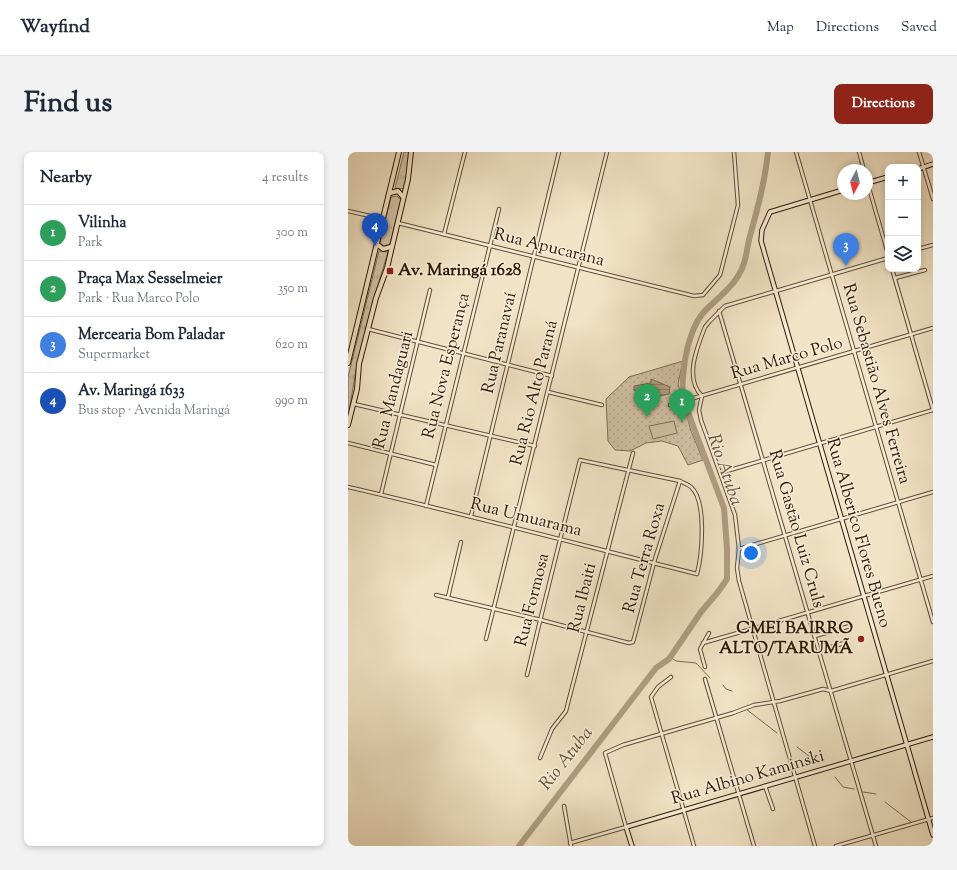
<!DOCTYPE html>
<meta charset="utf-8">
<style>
body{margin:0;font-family:"Sorts Mill Goudy",serif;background:#f2f2f3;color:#1f2937}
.controls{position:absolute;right:12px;top:12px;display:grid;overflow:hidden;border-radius:8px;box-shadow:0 2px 6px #0003}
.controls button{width:36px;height:36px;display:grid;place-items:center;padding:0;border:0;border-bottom:1px solid #e0e1e3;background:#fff;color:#1f2937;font:20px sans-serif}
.compass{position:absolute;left:489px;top:12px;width:36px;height:36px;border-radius:50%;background:#fff;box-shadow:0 2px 6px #0003;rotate:187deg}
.you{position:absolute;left:403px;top:401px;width:14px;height:14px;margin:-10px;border:3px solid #fff;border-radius:50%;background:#1a73e8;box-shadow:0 0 0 6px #1a73e833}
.badge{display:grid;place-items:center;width:26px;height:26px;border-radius:50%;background:#8f2418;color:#fff;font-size:13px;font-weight:700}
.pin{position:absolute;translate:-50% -33px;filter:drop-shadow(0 1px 2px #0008)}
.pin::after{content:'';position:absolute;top:21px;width:14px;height:12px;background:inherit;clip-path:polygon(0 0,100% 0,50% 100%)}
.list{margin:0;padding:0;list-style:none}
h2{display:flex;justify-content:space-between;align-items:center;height:52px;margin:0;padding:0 16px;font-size:17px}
h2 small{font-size:13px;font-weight:400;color:#747a83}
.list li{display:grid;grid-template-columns:26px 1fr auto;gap:12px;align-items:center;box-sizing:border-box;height:56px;padding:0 16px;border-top:1px solid #e0e1e3}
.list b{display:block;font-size:15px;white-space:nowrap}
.list p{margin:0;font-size:13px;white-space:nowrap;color:#747a83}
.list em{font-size:13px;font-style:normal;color:#747a83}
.icon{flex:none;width:22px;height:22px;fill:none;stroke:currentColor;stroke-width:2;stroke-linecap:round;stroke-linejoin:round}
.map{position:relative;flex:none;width:585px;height:694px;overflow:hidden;border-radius:8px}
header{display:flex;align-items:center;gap:24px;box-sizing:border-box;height:56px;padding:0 20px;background:#fff;border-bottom:1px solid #e0e1e3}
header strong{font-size:19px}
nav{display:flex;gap:22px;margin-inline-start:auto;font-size:14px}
.intro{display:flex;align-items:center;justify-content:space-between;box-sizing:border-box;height:96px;padding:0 24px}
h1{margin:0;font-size:28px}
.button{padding:10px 18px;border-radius:8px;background:#8f2418;color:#fff;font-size:14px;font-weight:700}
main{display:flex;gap:24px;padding:0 24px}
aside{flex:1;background:#fff;border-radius:8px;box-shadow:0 2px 6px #0003}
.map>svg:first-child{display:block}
.grass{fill:url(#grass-tufts);stroke:#806c54}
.park{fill:url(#park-dots);stroke:#806c54}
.pitch{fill:#d0c0a4;stroke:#806c54}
.water{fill:url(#water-rules);stroke:#7c6850}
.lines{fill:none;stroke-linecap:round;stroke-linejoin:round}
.stream{stroke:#7c6850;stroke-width:1}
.river{stroke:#af9e83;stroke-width:6}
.street-casing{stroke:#604b34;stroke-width:4.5}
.secondary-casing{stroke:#2f1803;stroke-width:5.5}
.primary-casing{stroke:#2f1803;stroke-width:6}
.street{stroke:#f6edd9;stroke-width:2.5}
.secondary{stroke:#f6edd9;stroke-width:3.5}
.primary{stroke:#f1e3c5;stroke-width:4}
.poi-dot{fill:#8f2418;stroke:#f6edd9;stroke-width:1.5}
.labels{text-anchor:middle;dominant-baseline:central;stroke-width:3;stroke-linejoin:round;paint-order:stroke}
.street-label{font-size:17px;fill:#2f1803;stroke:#f6edd9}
.poi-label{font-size:17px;font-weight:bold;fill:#2f1803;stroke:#f6edd9;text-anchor:start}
.water-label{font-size:18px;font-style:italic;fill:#624e36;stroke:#f6edd9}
</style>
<header>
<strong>Wayfind</strong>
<nav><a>Map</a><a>Directions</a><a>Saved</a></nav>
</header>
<div class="intro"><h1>Find us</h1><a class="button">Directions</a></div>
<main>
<aside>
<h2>Nearby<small>4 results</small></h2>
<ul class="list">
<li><span class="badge" style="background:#2e9e5b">1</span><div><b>Vilinha</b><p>Park</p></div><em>300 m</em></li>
<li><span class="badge" style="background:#2e9e5b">2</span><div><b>Praça Max Sesselmeier</b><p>Park · Rua Marco Polo</p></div><em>350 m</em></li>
<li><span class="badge" style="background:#3f7fe0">3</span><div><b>Mercearia Bom Paladar</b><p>Supermarket</p></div><em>620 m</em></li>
<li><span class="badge" style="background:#1a4fb4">4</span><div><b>Av. Maringá 1633</b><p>Bus stop · Avenida Maringá</p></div><em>990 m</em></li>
</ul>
</aside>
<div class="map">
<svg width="585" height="694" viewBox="0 0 585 694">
<defs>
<pattern id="grass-tufts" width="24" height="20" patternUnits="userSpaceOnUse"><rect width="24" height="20" fill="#d0c0a4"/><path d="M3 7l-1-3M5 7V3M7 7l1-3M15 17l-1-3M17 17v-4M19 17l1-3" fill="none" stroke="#b3a48c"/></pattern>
<pattern id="park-dots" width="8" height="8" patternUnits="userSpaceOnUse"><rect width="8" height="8" fill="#d0c0a4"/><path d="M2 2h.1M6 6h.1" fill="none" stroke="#b3a48c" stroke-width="1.8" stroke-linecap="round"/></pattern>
<pattern id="water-rules" width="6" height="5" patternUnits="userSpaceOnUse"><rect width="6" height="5" fill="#af9e83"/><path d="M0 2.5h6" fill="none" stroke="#8f8069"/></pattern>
</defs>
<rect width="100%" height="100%" fill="#f1e3c5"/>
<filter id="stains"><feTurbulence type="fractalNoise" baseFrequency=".005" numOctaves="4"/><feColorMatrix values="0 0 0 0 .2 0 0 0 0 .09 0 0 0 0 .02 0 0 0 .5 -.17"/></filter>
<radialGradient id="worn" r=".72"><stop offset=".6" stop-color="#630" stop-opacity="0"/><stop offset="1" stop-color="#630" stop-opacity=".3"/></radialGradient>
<g class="grass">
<polygon points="56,0 62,0 56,37 47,36"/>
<polygon points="49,44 53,48 42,92 36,94 32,91 43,45"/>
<polygon points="31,99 40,100 26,146 9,212 0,265 0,225"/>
</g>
<polygon class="park" points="335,209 330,232 343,279 355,308 340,313 330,294 314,289 298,291 282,299 267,298 260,289 258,247 281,225"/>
<polygon class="pitch" points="326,269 329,281 305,287 301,274"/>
<path class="water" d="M303 227 322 235 321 242 303 246C299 241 291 242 286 238V234L303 231Z"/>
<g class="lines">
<g class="stream">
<polyline points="322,505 328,509 348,511 362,526"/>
<polyline points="375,533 378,537 384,539"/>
<polyline points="398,557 429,581"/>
<polyline points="449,595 469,610"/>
<polyline points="487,625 495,635 506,637"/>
<polyline points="515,640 528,642"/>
<polyline points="537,650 563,670"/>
</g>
<path class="river" d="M171 694 308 516 321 507 353 460 370 440 379 427V397L376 356 335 247C333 222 339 179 356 160 367 148 382 138 390 124 399 110 398 98 402 84 410 55 417 29 420 0"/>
<defs>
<g id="street">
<polyline points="448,0 585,470"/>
<polyline points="511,0 516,18"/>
<polyline points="571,0 585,47"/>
<polyline points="519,29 540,102"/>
<polyline points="0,59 35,67"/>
<polyline points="50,71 346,144 355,143 372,123 390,53 386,0"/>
<polyline points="96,82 117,0"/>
<polyline points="570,97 585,93"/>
<polyline points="544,117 585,258"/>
<polyline points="547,126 577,118"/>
<polyline points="371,159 528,694"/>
<polyline points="20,177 204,224"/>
<polyline points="200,240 254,253"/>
<polyline points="6,252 187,294"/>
<polyline points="322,253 585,176"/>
<polyline points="0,291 88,313"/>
<polyline points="372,321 585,258"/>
<path d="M0 335C117 362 233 393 349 422 354 403 359 349 343 335 340 332 335 331 332 329L232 308C214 380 196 451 179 523"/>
<polyline points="33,342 82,138"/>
<polyline points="78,354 151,57"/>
<polyline points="123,364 211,0"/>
<polyline points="391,397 585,340"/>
<polyline points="88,443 193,468 281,491 285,490 307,407 332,329"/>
<polyline points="100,445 113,390"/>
<polyline points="467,484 502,474"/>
<polyline points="138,487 259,0"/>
<polyline points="355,491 585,424"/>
<polyline points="471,499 496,491"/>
<polyline points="357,515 352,497 361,481"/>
<polyline points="323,525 310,535 303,545 346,694"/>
<polyline points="357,527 406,694"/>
<polyline points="192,606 204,577 218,559 220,551 285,301"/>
<polyline points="417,634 425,657"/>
<polyline points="216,654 223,694"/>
<polyline points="222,691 278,675 257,601 275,593 385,561 406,553 432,549 475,537 483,539 585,509"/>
<path d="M467 694 391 429 389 416 391 397 387 363 353 268 351 258 354 244C336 227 349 195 357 175L362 169 377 154 540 106"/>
<polyline points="488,694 585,666"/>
</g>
<g id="secondary">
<polyline points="570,17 585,12"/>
<polyline points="519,31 540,25"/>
<polyline points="495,38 422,60 414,78 413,89 585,683"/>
<polyline points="284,694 278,675 585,585"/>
</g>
<g id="primary">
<polyline points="42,41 50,39 55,45"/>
<polyline points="30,93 35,97 43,95"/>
<polyline points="0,211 51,0"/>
<polyline points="0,273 9,237 11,212 28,146 39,116 60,27 63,0"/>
</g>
</defs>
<use href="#street" class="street-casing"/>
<use href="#secondary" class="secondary-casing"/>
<use href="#primary" class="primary-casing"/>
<use href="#street" class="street"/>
<use href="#secondary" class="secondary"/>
<use href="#primary" class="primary"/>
</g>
<g class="poi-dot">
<rect x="38" y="115" width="8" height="8" rx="2"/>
<circle cx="513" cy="487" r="4"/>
</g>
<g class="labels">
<g class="street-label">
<text transform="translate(201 96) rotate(14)">Rua Apucarana</text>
<text transform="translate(152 191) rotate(-77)">Rua Paranavaí</text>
<text transform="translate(439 207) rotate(-16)">Rua Marco Polo</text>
<text transform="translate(99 214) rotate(-76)">Rua Nova Esperança</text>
<text transform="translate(528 232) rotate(74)">Rua Sebastião Alves Ferreira</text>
<text transform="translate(46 238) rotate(-76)">Rua Mandaguari</text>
<text transform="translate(187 241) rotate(-76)">Rua Rio Alto Paraná</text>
<text transform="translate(178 366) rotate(14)">Rua Umuarama</text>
<text transform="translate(448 377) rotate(74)">Rua Gastão Luiz Cruls</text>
<text transform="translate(510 381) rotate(74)">Rua Alberico Flores Bueno</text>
<text transform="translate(297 406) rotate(-74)">Rua Terra Roxa</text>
<text transform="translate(235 446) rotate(-76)">Rua Ibaiti</text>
<text transform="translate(185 448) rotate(-76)">Rua Formosa</text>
<text transform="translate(400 626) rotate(-16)">Rua Albino Kaminski</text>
</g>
<g class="poi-label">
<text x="50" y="119">Av. Maringá 1628</text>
<text x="505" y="477" text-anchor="end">CMEI BAIRRO<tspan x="505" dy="20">ALTO/TARUMÃ</tspan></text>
</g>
<g class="water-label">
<text transform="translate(376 318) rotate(71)">Rio Atuba</text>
<text transform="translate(219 607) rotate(-52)">Rio Atuba</text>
</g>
</g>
<rect width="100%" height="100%" filter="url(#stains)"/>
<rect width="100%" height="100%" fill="url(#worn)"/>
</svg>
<div class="controls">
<button>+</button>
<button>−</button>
<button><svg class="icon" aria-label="layers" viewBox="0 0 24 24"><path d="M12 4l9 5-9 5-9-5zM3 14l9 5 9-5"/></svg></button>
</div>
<svg class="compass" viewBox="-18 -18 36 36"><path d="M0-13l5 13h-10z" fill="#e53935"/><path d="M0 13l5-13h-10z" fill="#747a83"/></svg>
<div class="you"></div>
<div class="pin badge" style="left:334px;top:270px;background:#2e9e5b">1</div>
<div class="pin badge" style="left:299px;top:265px;background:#2e9e5b">2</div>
<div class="pin badge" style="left:498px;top:114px;background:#3f7fe0">3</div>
<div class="pin badge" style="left:27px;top:94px;background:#1a4fb4">4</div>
</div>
</main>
